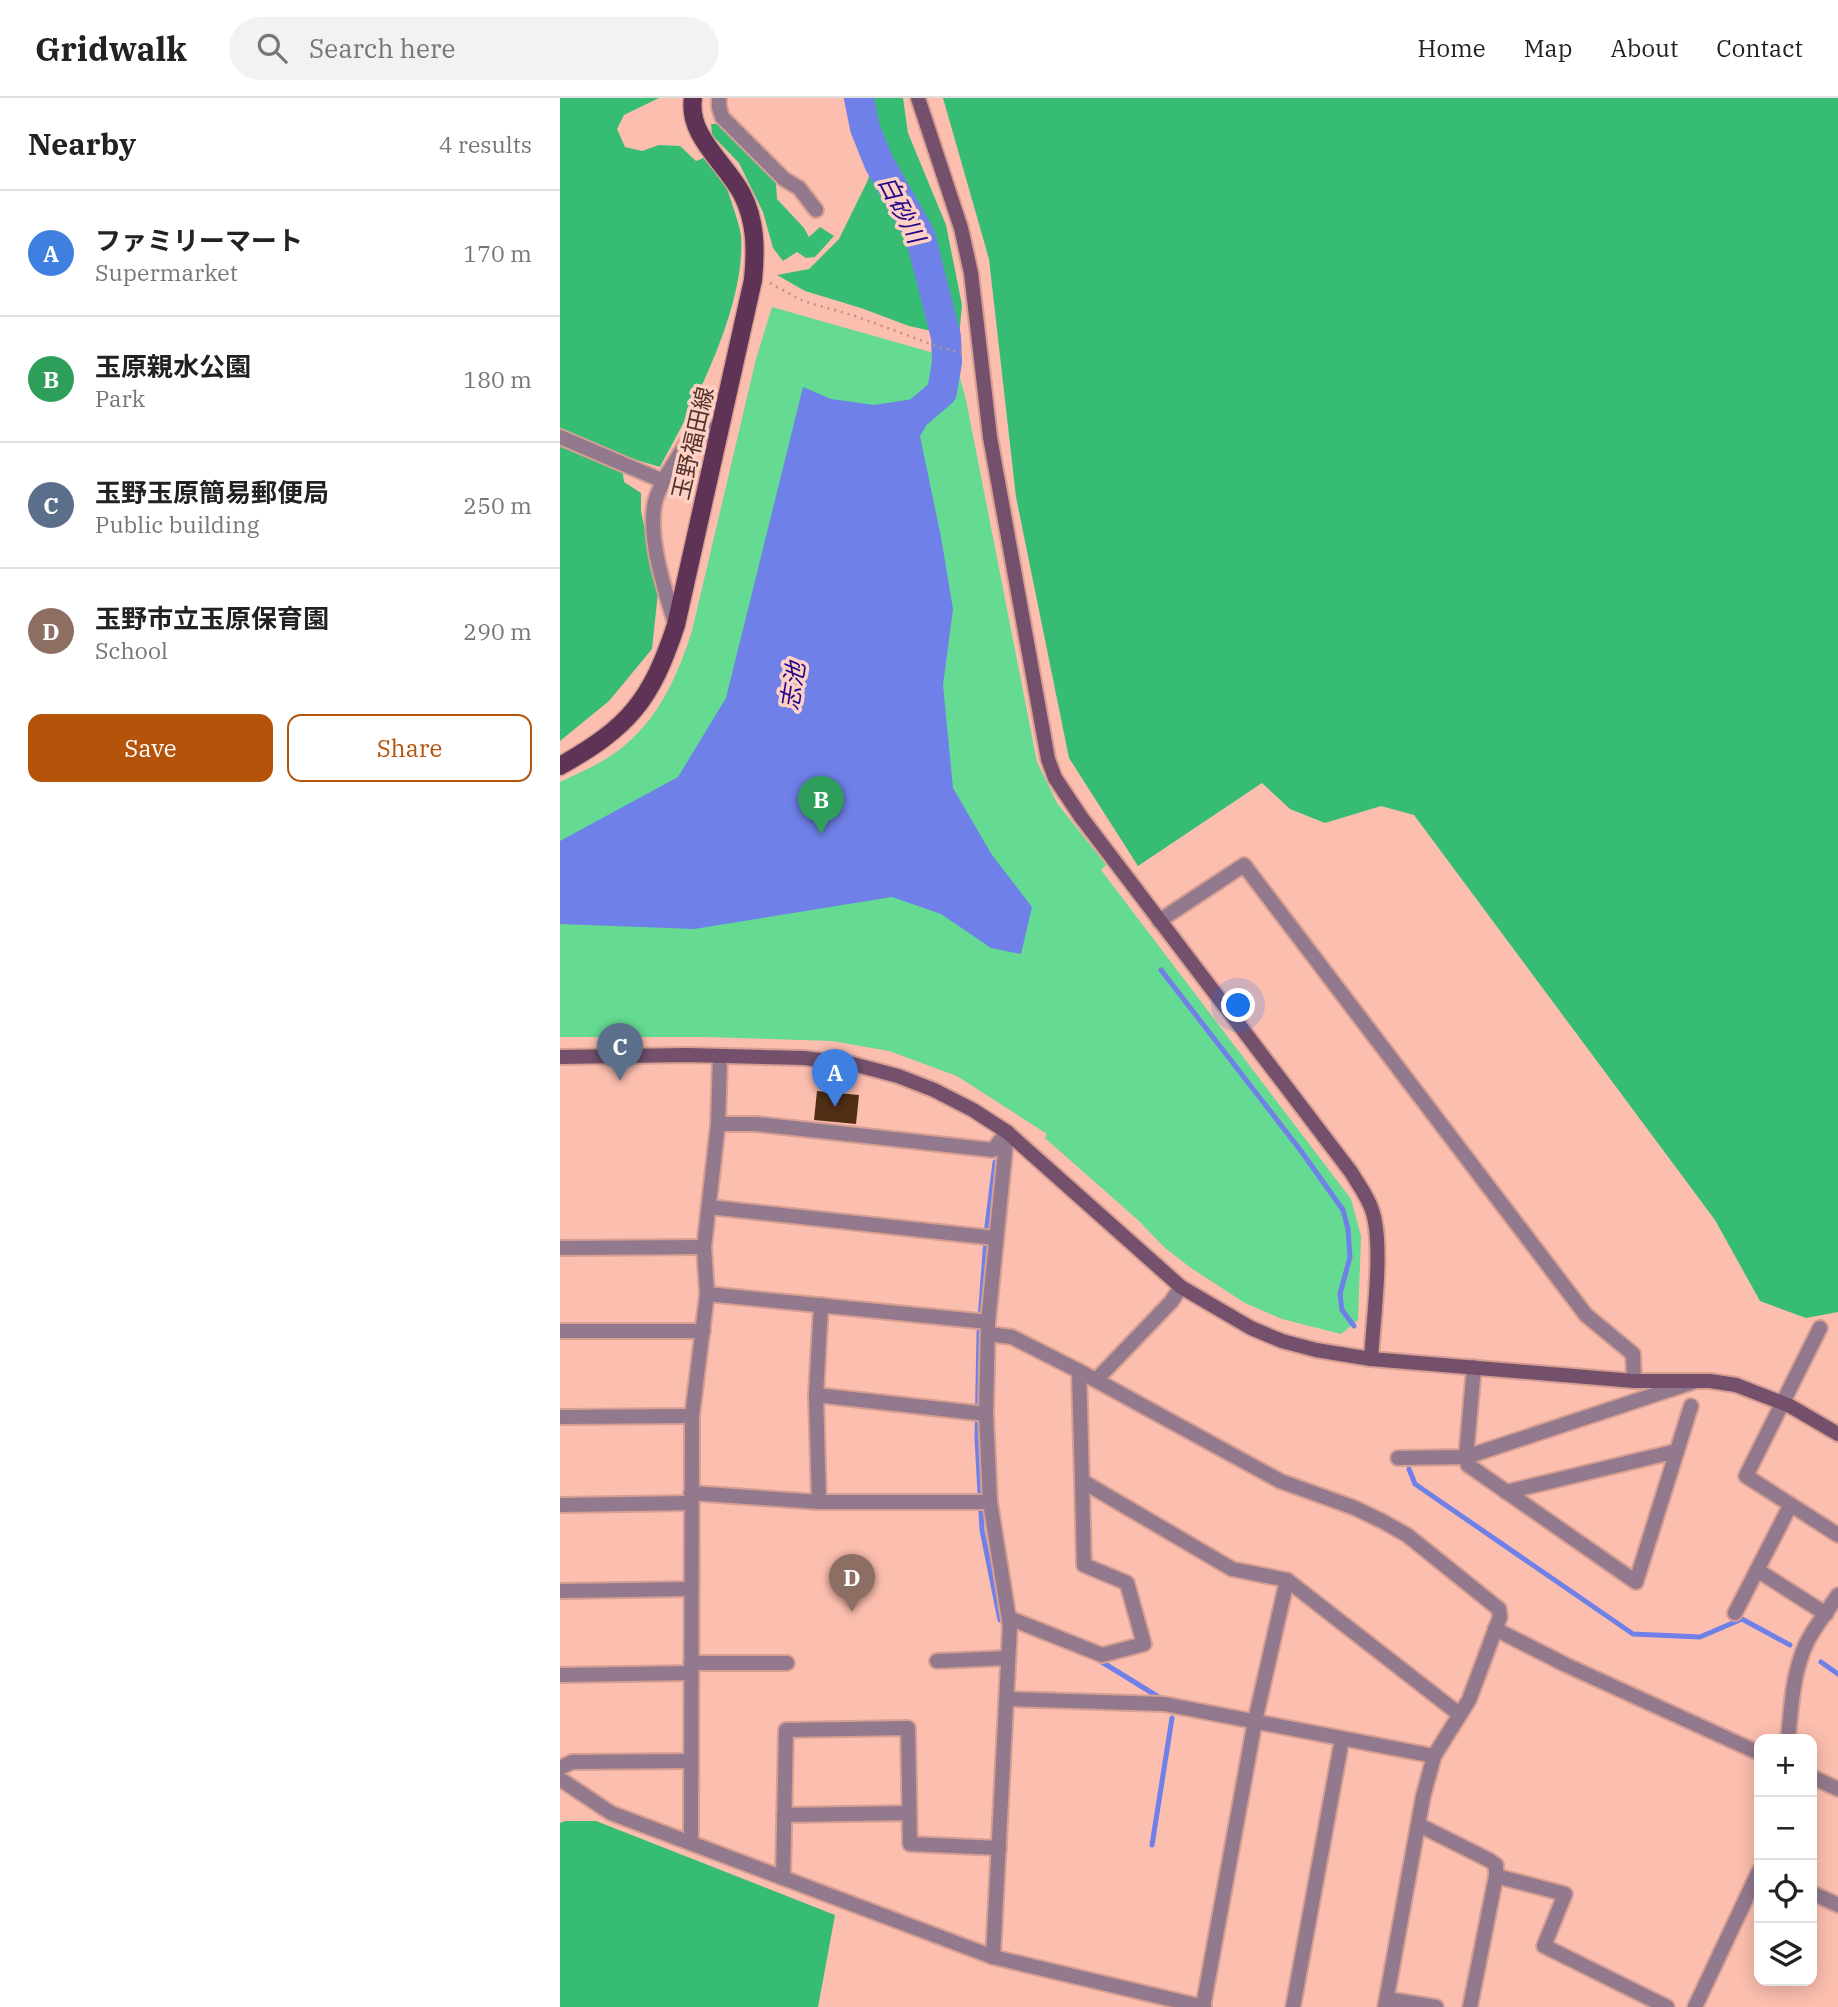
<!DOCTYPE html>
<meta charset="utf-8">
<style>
body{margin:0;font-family:"IBM Plex Serif","Noto Sans JP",serif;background:#f2f2f2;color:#222}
.controls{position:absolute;right:21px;bottom:21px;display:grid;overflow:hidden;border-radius:14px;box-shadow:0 4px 18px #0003}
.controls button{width:63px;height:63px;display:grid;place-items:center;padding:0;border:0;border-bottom:2px solid #e0e0e0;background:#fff;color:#222;font:35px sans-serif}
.you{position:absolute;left:679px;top:908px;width:24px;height:24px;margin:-18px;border:5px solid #fff;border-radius:50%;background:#1a73e8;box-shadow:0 0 0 10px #1a73e833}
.badge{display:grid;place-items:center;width:46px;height:46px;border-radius:50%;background:#b45309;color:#fff;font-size:23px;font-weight:700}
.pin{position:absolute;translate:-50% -58px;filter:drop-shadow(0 2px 4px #0008)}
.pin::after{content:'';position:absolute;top:37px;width:24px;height:21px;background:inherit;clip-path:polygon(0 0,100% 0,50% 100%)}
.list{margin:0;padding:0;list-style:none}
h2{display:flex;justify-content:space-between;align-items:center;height:91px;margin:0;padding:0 28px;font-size:30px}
h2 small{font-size:23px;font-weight:400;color:#767676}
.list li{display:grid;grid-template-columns:46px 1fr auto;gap:21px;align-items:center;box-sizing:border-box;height:126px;padding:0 28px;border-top:2px solid #e0e0e0}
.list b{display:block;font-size:26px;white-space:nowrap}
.list p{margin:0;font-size:23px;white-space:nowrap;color:#767676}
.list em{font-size:23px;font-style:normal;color:#767676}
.actions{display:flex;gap:14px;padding:21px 28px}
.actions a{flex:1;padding:16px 0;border:2px solid #b45309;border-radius:14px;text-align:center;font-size:24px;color:#b45309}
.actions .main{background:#b45309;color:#fff}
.icon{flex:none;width:38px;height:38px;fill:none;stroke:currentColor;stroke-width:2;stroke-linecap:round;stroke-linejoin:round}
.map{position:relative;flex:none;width:1278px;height:1909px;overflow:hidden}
header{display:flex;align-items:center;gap:42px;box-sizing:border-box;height:98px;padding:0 35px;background:#fff;border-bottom:2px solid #e0e0e0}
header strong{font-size:33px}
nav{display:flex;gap:38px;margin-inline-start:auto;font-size:24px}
.search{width:490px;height:63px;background:#f2f2f2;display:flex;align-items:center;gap:18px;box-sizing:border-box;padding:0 24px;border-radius:38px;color:#767676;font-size:26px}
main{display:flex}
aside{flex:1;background:#fff}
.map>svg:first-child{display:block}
.green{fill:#64da92}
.forest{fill:#37bd73}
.water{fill:#7080e9}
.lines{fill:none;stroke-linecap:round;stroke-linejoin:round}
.stream{stroke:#7080e9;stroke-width:5}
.river{stroke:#7080e9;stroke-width:30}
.building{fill:#512f16}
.street-casing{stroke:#d69f92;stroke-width:18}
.secondary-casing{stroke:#d69f92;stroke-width:18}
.primary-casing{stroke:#d69f92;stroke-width:21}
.path{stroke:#c39083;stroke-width:2.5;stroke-dasharray:2 5;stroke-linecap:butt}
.street{stroke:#93798d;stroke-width:14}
.secondary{stroke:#74506d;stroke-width:14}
.primary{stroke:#5e3356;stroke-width:18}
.labels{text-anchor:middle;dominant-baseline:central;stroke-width:7;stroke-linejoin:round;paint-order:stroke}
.street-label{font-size:23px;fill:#51322b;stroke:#ffd0c4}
.water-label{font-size:24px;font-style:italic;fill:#20068a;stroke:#ffd0c4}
</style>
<header>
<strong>Gridwalk</strong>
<div class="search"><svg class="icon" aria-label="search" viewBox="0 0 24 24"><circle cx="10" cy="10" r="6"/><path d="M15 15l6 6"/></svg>Search here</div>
<nav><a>Home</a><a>Map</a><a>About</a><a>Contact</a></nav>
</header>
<main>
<aside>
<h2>Nearby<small>4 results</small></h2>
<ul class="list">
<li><span class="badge" style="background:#3f7fe0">A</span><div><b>ファミリーマート</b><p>Supermarket</p></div><em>170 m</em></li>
<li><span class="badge" style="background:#2e9e5b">B</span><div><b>玉原親水公園</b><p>Park</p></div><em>180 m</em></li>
<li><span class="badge" style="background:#5c6f8a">C</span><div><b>玉野玉原簡易郵便局</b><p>Public building</p></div><em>250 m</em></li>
<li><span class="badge" style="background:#8d6e63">D</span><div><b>玉野市立玉原保育園</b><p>School</p></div><em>290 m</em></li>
</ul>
<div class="actions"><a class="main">Save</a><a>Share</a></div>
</aside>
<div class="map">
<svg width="1278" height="1909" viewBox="0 0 1278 1909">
<rect width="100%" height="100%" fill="#fcbeaf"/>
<path class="green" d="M212 209 395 261 406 302 477 664 497 705 546 767 541 772 791 1101 801 1138 798 1222 781 1236 722 1221 685 1205 631 1170 605 1150 579 1123 485 1040 487 1036 397 978 329 953 272 943 146 939H0V684C16 676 34 669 49 659 95 629 116 583 132 533L196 261Z"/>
<g class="forest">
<path d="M0 0H99L64 17 57 31 65 49 82 53 99 47 120 48 136 63 146 59C152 66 159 73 163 81 167 89 180 128 181 137 186 209 134 307 100 369L60 357 64 384 81 395V413L98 494 92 551 49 603 0 643Z"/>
<polygon points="314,0 343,0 348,35 386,127 402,207 399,239 349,228 301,210 245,193 217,177 249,171 279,141 307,84 322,41"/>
<polygon points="383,0 1278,0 1278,1214 1246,1220 1200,1203 1155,1122 854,717 821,708 765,725 730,711 702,685 578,768 509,660 456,399 429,161"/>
<polygon points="151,26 157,26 189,55 216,85 217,101 244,130 249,139 260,129 274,138 255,159 246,160 237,154 223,163 213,150 203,114 179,65 152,37"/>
<polygon points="5,1723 36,1723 275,1817 258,1909 0,1909 0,1725"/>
</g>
<polygon class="water" points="243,289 271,301 314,307 367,299 374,292 388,290 360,338 381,439 393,511 383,587 393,690 432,757 472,809 461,856 431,850 381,816 332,799 134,831 0,826 0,743 118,679 166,600"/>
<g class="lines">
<g class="stream">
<polyline points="601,872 741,1053 783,1112 788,1131 790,1159 780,1196 782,1212 794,1228"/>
<polyline points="435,1064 427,1128 419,1235 417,1340 422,1432 440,1522"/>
<polyline points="849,1371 855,1386 1073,1536 1140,1539 1182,1521 1230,1547"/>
<polyline points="537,1561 597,1598"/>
<polyline points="1261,1564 1278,1576"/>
<polyline points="592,1747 612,1620"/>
</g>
<polyline class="river" points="299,0 305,30 319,65 360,137 386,239 387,264 382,294 353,319"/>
</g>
<polygon class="building" points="257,993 299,997 296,1026 254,1022"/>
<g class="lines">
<defs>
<g id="street">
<polyline points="159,0 159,9 162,19 224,81 239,90 256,112"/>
<polyline points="0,339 103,383 126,346 161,327"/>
<path d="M103 383C100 391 95 400 94 409 89 446 105 491 115 526"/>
<polyline points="599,823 684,767 1026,1217 1073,1256 1074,1283"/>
<polyline points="158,1026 196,1026 433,1052 446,1035"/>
<polyline points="149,1109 435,1140"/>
<polyline points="0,1150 144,1149"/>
<polyline points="147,1196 428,1224"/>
<polyline points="1260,1230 1186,1378 1278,1437"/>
<polyline points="0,1233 143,1233"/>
<polyline points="428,1236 452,1239 519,1273 720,1383 795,1410 822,1423 847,1437 939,1511 940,1519 909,1602 874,1658 863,1699 825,1909"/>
<polyline points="914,1269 906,1359 908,1367 1076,1484 1131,1308"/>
<polyline points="519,1273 522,1383 672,1471 727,1482 899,1616"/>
<polyline points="536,1282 611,1204 621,1189"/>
<polyline points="256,1297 426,1316"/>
<polyline points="0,1319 132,1318"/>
<polyline points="838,1360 906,1359 1133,1284"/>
<polyline points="946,1394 1117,1353"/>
<polyline points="131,1395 259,1404 430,1404"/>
<polyline points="259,1404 256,1297 261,1207"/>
<polyline points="0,1407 130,1405"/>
<polyline points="1197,1472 1266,1516"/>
<polyline points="0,1493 131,1491"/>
<polyline points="1175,1515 1230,1408"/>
<polyline points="449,1520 542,1557 584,1546 567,1485 524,1467 522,1383"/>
<polyline points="935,1531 1006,1567 1199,1655"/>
<polyline points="377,1563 448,1560"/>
<polyline points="131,1565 227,1565"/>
<polyline points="0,1577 131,1575"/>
<polyline points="447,1601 604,1606 874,1658"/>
<path d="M1228 1641C1231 1614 1232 1585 1241 1559 1248 1536 1265 1517 1278 1497"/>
<polyline points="0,1670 12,1664 131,1663"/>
<polyline points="1252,1679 1278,1691"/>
<polyline points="0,1681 51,1715 433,1859 644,1909"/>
<polyline points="224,1717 349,1715"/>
<polyline points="859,1727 929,1762 936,1767 936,1778 910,1909"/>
<polyline points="131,1745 132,1318 147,1196 144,1149 158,1026 160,959"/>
<polyline points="936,1778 1005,1796 984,1848 1107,1909"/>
<polyline points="223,1780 226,1632 348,1630 350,1746 439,1750"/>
<polyline points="1252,1795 1278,1807"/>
<polyline points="433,1859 450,1528 430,1404 426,1316 428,1224 447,1034"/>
<polyline points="827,1901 876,1909"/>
<polyline points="643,1909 695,1623 727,1482"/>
<polyline points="733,1909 782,1641"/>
<polyline points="1135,1909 1199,1773"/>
</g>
<g id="secondary">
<path d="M358 0 401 130 411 175 430 339 488 661 495 680 521 719 791 1074C798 1086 808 1099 812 1112 824 1146 813 1223 811 1261"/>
<polyline points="0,959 127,957 244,960 293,966 338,978 374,992 413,1012 447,1034 621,1189 691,1230 722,1243 756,1252 811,1261 1074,1283 1150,1283 1176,1287 1230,1308 1278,1336"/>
</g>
<path id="primary" d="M0 668C69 629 91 603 116 527L193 182C196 152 196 123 182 96 166 65 127 38 133 0"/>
</defs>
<use href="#street" class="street-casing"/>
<use href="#secondary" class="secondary-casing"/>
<use href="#primary" class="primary-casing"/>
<polyline class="path" points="210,185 243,203 295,218 382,250 403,255"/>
<use href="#street" class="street"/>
<use href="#secondary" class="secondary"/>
<use href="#primary" class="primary"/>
</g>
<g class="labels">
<g class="street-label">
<text transform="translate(132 345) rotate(-77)">玉野福田線</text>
</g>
<g class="water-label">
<text transform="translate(342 111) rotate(63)">白砂川</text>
<text transform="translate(232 588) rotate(-81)">志池</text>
</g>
</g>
</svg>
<div class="controls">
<button>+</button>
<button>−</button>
<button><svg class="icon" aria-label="locate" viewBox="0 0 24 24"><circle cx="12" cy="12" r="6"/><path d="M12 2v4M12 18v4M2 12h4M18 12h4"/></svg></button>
<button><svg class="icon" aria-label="layers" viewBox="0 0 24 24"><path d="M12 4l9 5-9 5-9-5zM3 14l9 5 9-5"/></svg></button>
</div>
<div class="you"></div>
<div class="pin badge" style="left:275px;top:1009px;background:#3f7fe0">A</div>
<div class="pin badge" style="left:261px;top:736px;background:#2e9e5b">B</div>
<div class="pin badge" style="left:60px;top:983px;background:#5c6f8a">C</div>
<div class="pin badge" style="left:292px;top:1514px;background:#8d6e63">D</div>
</div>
</main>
